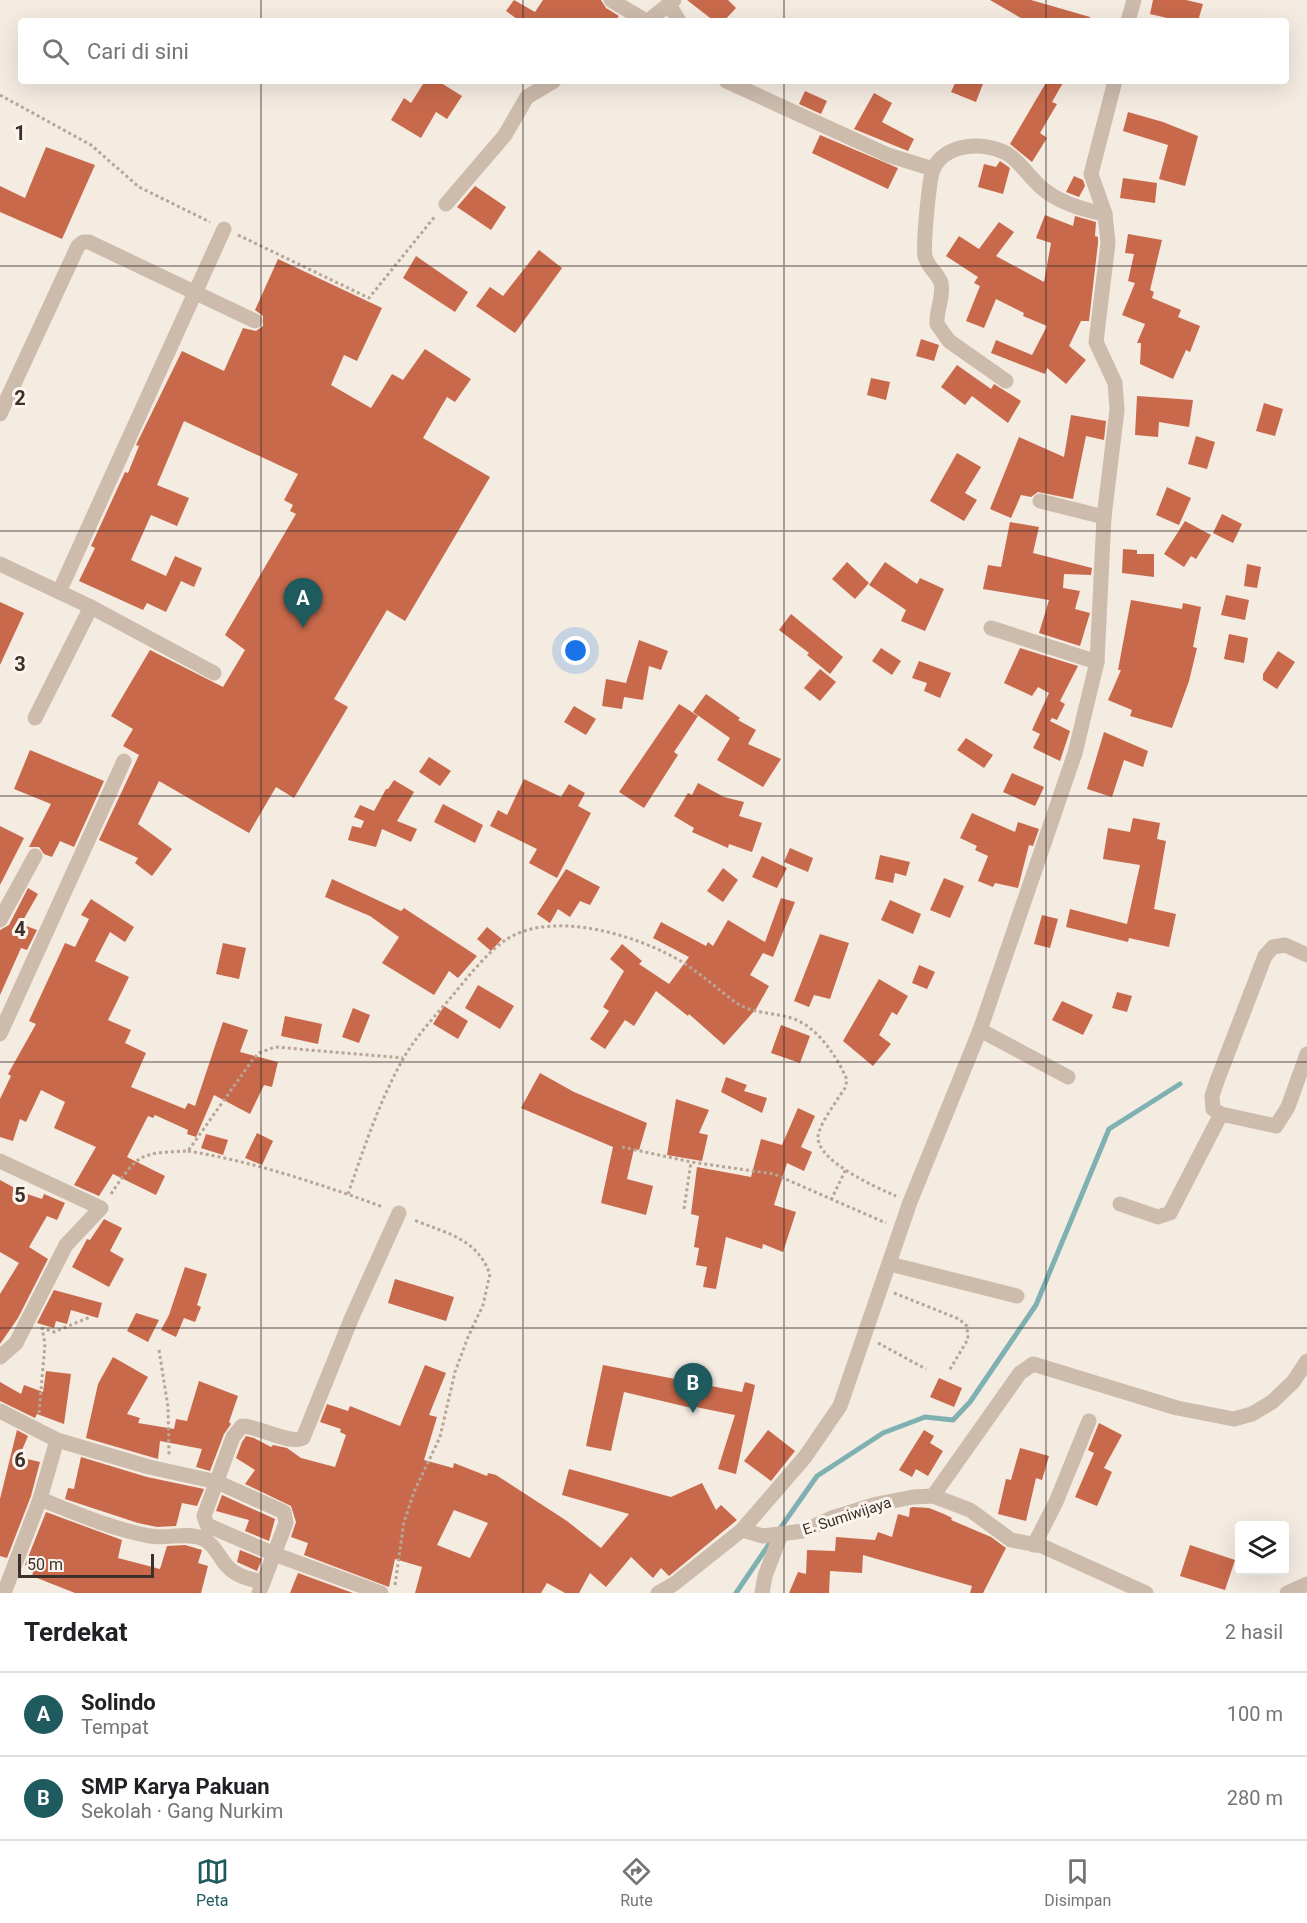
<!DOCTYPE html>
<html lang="id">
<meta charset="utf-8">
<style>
body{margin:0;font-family:Roboto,sans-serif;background:#f2f2f2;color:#202124}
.controls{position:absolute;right:18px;bottom:18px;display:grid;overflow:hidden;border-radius:6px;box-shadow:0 6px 24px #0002}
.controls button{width:54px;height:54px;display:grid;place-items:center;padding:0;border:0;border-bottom:2px solid #e0e0e0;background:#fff;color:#202124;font:30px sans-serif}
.scale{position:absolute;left:18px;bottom:15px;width:136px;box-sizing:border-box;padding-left:6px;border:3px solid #3b302b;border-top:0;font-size:16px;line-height:21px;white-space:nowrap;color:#3b302b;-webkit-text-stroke:4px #fbf5ee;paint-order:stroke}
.you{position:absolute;left:576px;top:651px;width:21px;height:21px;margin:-15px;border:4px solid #fff;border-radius:50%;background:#1a73e8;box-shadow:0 0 0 9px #1a73e833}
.badge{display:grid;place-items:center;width:39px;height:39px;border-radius:50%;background:#1f5a5e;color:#fff;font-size:20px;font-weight:700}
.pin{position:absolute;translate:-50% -50px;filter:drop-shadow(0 2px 3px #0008)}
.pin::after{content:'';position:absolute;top:32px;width:21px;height:18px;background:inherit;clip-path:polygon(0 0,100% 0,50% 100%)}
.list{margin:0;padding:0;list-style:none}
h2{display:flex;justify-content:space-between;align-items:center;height:78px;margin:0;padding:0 24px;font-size:26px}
h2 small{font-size:20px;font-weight:400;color:#757577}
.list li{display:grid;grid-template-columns:39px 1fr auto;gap:18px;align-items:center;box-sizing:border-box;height:84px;padding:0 24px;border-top:2px solid #e0e0e0}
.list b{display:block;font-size:22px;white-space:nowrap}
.list p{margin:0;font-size:20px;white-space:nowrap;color:#757577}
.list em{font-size:20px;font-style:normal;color:#757577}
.icon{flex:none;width:33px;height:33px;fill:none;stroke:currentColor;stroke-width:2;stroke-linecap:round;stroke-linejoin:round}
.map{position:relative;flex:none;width:1307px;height:1593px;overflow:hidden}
.search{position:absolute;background:#fff;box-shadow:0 6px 24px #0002;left:18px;right:18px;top:18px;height:66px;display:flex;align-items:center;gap:15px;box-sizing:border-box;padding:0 21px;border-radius:6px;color:#757577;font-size:22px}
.sheet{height:246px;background:#fff}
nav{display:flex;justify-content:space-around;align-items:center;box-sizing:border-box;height:84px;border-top:2px solid #e0e0e0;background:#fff;font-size:16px;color:#757577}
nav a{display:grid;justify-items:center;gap:3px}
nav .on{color:#1f5a5e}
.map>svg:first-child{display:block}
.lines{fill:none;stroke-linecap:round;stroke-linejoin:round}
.stream{stroke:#7fb0b2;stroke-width:5}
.building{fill:#c8694b;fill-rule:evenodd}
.path{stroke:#b9a596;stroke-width:3;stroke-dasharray:3 3;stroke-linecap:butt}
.minor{stroke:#cdbbac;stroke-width:15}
.grid{fill:none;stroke:#3b302b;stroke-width:1.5;stroke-opacity:0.55}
.labels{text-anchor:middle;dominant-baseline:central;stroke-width:6;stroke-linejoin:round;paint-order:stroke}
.street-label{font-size:15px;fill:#3b302b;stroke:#fbf5ee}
.grid-label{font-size:20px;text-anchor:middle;font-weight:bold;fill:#3b302b;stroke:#fbf5ee;stroke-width:6;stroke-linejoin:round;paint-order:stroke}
</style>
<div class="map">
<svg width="1307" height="1593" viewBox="0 0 1307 1593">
<rect width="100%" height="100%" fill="#f4ebe1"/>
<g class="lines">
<g class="stream">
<polyline points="779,1530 817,1476 883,1433 925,1417 953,1420 970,1402 1036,1305 1109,1129 1180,1084"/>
<polyline points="736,1593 772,1540"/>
</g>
</g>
<g class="building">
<polygon points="514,0 535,12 543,0 601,0 606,8 619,16 615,21 520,21 506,11"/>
<polygon points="687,0 728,0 736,8 724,21 714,21"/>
<polygon points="990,0 1031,0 1090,17 1089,21 1026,21"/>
<polygon points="1153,0 1186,0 1203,4 1198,21 1180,21 1150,14"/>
<polygon points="425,81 438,81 462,96 447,119 436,112 421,138 391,120 404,98 411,103"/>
<polygon points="956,81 984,81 976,102 951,92"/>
<polygon points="1047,81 1064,81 1052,102 1057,104 1040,133 1047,138 1032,162 1010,144"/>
<polygon points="805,91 827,101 821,114 799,104"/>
<polygon points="874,93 892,103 882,122 914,139 908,151 854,129"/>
<polygon points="1128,112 1163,122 1198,136 1185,186 1159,179 1168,145 1123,131"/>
<polygon points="820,135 898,168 888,189 812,153"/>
<polygon points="46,147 95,165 62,239 0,212 0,186 25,198"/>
<polygon points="1000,161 1010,168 1003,194 978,187 984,164 996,167"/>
<polygon points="1074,176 1083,180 1085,186 1079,197 1066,192"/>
<polygon points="1123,178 1157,183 1155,203 1120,198"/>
<polygon points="475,186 506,207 491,230 457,207"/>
<polygon points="1045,215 1073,226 1075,216 1096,222 1095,236 1098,237 1098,243 1089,321 1081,321 1069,346 1086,360 1066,384 1047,368 1045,374 991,353 996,340 1032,355 1047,326 1023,316 1024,313 996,299 984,328 966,321 980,286 974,283 978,277 946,256 959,236 979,249 999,222 1014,232 996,256 1044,282 1051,243 1036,238"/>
<polygon points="1128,234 1162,240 1150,290 1154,292 1152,298 1181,310 1178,317 1200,326 1190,352 1186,350 1173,379 1140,364 1141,343 1137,343 1145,324 1122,315 1135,283 1128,281 1134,254 1125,253"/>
<polygon points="539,250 562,268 515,333 476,306 490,287 503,296"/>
<polygon points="416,256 468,292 455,312 403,278"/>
<polygon points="278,259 382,308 357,361 344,355 331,385 371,408 392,374 403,380 425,349 471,379 455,402 447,397 423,438 490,477 405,621 387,610 334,699 348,707 294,798 276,787 249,833 159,781 138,824 172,849 152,876 135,863 138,858 99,840 139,755 123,746 133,729 111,716 150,650 223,687 245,650 225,635 296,514 290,511 293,505 284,500 298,474 184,421 157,485 189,498 177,526 151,515 131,560 166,576 175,556 202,568 194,587 181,581 166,612 147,603 143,610 79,581 95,548 91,546 125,472 128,473 139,446 136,445 182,351 224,371 243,328 256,331 263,326 263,316 255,310"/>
<polygon points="921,339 939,345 934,361 916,356"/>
<polygon points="957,365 991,389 994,384 1021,401 1008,423 972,396 965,405 941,387"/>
<polygon points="871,378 890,382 886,400 867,395"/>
<polygon points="1137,396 1193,400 1189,427 1159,422 1158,437 1135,435"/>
<polygon points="1264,403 1283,409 1275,436 1256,431"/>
<polygon points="1071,415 1106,421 1104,440 1086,436 1073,499 1038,492 1031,497 1021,495 1011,518 990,509 1019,437 1064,457"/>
<polygon points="1196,436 1215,442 1207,469 1188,464"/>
<polygon points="957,453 981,467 965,493 977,500 964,521 930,501"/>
<polygon points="1167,487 1191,498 1179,525 1156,515"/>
<polygon points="1222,514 1242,524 1233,543 1213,533"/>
<polygon points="1185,521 1211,535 1196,559 1191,556 1184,567 1164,554"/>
<polygon points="1010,522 1039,527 1033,553 1092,568 1091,575 1064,574 1063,588 1080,591 1075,609 1090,613 1080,646 1039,633 1049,600 983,589 988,565 1001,567"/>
<polygon points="1123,549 1137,550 1137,554 1154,554 1154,577 1122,573"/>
<polygon points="847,562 869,583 855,599 832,579"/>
<polygon points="885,562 917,584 920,578 944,589 925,631 901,621 906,610 869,585"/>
<polygon points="1247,564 1261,567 1257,588 1244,586"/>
<polygon points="1226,595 1249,600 1245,620 1221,615"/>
<polygon points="1131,600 1182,609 1183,603 1201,607 1193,647 1197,648 1189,681 1172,728 1130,716 1132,710 1108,700 1121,670 1118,670"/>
<polygon points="0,602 24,613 0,665"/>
<polygon points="791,614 843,657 830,674 807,655 809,653 779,630"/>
<polygon points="1229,634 1248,638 1244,663 1224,659"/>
<polygon points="639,640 668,651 661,670 649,666 643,700 624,697 622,709 602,706 606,679 626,683"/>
<polygon points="881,648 901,661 892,675 872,661"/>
<polygon points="1020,648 1078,666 1060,701 1065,704 1057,720 1052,718 1050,721 1070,731 1060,761 1033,748 1040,734 1032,730 1049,693 1038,687 1032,696 1004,683"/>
<polygon points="1278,651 1295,662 1277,689 1263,680 1263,674"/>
<polygon points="919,661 951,673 940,698 924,691 927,683 912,678"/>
<polygon points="820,669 836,682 820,701 804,688"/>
<polygon points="706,694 740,718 738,720 756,730 748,744 781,759 763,787 717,760 730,738 693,712"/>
<polygon points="679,704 698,716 674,752 678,755 644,808 619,792"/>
<polygon points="574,706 596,719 586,735 564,722"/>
<polygon points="1104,732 1148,751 1143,767 1124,760 1112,797 1087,789"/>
<polygon points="966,738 993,755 984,768 957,750"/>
<polygon points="30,750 104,781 74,847 60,841 52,857 44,854 39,847 29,847 51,804 14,789"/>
<polygon points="429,757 451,771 440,786 419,772"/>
<polygon points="1012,773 1044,787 1035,806 1003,792"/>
<polygon points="524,779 561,797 569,784 585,793 578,806 591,813 557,878 529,863 537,849 490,826 498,810 507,815"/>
<polygon points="394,780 414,792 397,821 417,829 411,842 382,829 376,847 348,840 352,826 361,828 364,821 354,817 360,805 374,811 386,789 388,789"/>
<polygon points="698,783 724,797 744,802 739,816 762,823 752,852 729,844 728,848 692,832 694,828 674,816 688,793 692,795"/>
<polygon points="443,804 483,825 475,843 434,822"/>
<polygon points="972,813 1015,832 1018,822 1039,829 1033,846 1029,845 1018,888 995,883 993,887 978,881 988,856 975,850 977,846 960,838"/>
<polygon points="1133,818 1160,823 1157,839 1166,841 1154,909 1176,914 1169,947 1129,938 1128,942 1066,927 1070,909 1127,924 1140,865 1103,859 1108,828 1130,832"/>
<polygon points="0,826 24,838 0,885"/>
<polygon points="790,848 813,858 808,872 784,862"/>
<polygon points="880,855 910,862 906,876 895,873 893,883 875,879"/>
<polygon points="762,856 787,868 777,888 752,877"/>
<polygon points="723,868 738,880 723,902 707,891"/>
<polygon points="566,869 600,887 590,905 580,901 570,917 558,909 550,923 537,914"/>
<polygon points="944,878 964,886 950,918 930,910"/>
<polygon points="332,879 401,911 404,908 477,956 458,978 449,971 434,995 382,963 399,937 370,916 325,897"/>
<polygon points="28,888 38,894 21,924 37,930 27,950 21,948 0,995 0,930 9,925"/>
<polygon points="781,898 795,902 773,957 763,953 750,975 769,986 756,1009 724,1045 689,1014 688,1016 656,991 634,1026 625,1020 605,1049 590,1039 609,1011 603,1007 624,971 610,959 622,944 642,961 639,964 669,984 689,957 653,938 661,922 706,946 708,942 713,946 728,920 765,942"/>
<polygon points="91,899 134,927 125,942 110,932 95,961 129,977 108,1020 131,1030 125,1043 146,1053 131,1087 185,1109 188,1103 195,1106 223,1022 248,1030 240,1052 278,1062 272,1087 264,1085 250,1114 214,1095 196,1137 187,1134 188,1130 155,1115 153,1118 148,1116 127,1157 165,1176 156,1195 113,1174 99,1196 74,1185 96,1147 54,1128 65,1102 41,1090 26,1122 20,1119 13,1141 0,1137 0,1099 11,1076 8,1074 36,1024 29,1021 65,943 75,947 89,919 81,915"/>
<polygon points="890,900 921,914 913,934 881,920"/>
<polygon points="1042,915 1058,919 1050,948 1034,944"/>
<polygon points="487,927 502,939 491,951 477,939"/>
<polygon points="820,934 849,943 830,999 814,995 809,1007 794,1001"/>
<polygon points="223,943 246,948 239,979 216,974"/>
<polygon points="919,965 935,972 927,989 912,983"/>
<polygon points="879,979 908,996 897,1015 892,1012 879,1035 891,1044 873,1066 843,1041"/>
<polygon points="478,985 514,1006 500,1029 465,1008"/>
<polygon points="1117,992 1132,996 1127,1012 1112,1008"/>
<polygon points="1062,1001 1093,1015 1083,1035 1052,1020"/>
<polygon points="444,1006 468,1021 458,1039 433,1024"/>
<polygon points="353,1008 370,1015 359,1043 342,1037"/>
<polygon points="285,1016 322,1024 318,1044 281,1036"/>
<polygon points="781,1025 810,1036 800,1063 771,1053"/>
<polygon points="540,1073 574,1092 647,1123 639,1150 634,1149 627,1179 653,1186 646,1215 601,1203 613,1147 521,1108"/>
<polygon points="726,1077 747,1085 744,1091 767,1098 762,1113 721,1092"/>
<polygon points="676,1099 709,1110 699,1133 708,1135 702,1161 667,1155"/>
<polygon points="798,1108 815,1116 801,1147 812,1152 804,1171 787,1163 774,1205 796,1212 783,1252 763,1244 762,1249 726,1237 716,1289 703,1287 707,1267 696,1265 699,1248 694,1247 699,1216 691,1214 697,1167 751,1177 761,1139 782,1145"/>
<polygon points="257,1133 273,1141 262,1165 245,1158"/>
<polygon points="206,1134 228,1140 223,1155 201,1148"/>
<polygon points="0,1180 24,1193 42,1199 44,1194 65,1203 57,1220 47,1216 29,1247 48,1259 18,1318 0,1344 0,1294 19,1263 0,1252"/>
<polygon points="104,1219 122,1228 110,1251 124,1259 109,1287 72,1267 87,1239 90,1240"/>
<polygon points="185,1267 207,1274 197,1305 201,1307 195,1322 184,1318 176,1337 161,1330 169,1315"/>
<polygon points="395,1279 454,1297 446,1321 388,1303"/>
<polygon points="54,1290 102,1303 98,1318 71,1310 67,1324 56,1321 54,1328 37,1323"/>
<polygon points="136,1313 159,1320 148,1342 127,1331"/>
<polygon points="113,1357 148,1377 127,1414 140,1418 138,1423 174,1429 176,1419 187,1421 199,1381 238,1396 229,1422 231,1424 224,1434 210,1471 196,1467 202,1449 160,1441 158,1459 86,1438 98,1384"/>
<path d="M425 1365 446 1373 429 1415 437 1417 424 1460 453 1468 454 1463 487 1476 488 1473 496 1475 567 1521 601 1548 629 1514 562 1495 569 1469 671 1497 702 1483 716 1510 721 1505 737 1520 669 1576 661 1568 653 1578 631 1557 606 1587 590 1573 579 1593H565L547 1583 541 1593H415L422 1567 395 1559 389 1587 304 1555 308 1543 291 1537 296 1522 291 1506 245 1484 255 1470 236 1458 242 1442 246 1436 254 1438 271 1447 273 1445 287 1448 301 1458 335 1467 346 1435 340 1432 341 1429 320 1422 327 1404 348 1411 350 1406 400 1426ZM454 1510 488 1523 470 1558 437 1545Z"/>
<polygon points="603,1365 742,1392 745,1382 755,1385 736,1474 718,1469 735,1415 696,1407 696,1409 624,1392 611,1451 586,1446"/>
<polygon points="46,1371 71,1374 64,1424 37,1414 35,1418 0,1401 0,1382 21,1394 24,1385 43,1392"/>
<polygon points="939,1378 962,1388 954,1407 930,1397"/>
<polygon points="1099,1423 1122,1435 1104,1468 1112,1472 1097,1506 1075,1497 1094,1453 1088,1450"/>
<polygon points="17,1430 28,1436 19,1457 40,1462 31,1496 7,1558 0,1556 0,1499"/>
<polygon points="768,1430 795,1451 771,1481 744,1461"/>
<polygon points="924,1430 934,1436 930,1443 943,1451 928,1476 916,1469 912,1477 899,1470"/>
<polygon points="1020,1448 1049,1456 1042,1480 1036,1478 1026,1521 998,1514 1006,1479 1011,1480"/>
<polygon points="81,1457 147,1477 204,1489 197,1506 182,1503 176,1526 157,1527 138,1523 65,1499 68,1488 74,1489"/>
<polygon points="222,1495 275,1519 269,1541 245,1531 249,1520 216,1511"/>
<polygon points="913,1507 929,1508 944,1514 952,1518 951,1520 991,1537 1006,1548 983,1593 970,1593 972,1586 863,1555 862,1573 830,1571 829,1593 789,1593 798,1572 806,1574 807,1550 835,1551 836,1537 875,1540 878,1532 892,1537 898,1514 909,1517 910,1508"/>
<polygon points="46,1512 122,1540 118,1558 160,1569 167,1546 185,1545 202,1550 198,1563 208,1566 201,1593 75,1593 32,1576 34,1569 25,1565"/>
<polygon points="1190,1545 1235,1560 1225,1590 1180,1576"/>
<polygon points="240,1550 262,1559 257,1571 237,1562"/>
<polygon points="298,1573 353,1593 290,1593"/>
</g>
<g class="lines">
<g class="path">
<polyline points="0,95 91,145 139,187 210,222"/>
<polyline points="238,235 369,298 436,215"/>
<polyline points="622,1147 691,1162 774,1174 886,1223"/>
<path d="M188 1151C255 1162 320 1184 383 1207"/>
<path d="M111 1194C138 1153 140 1153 188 1151L251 1062 259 1053 275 1047 403 1058"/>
<path d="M348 1194C364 1148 379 1102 403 1059 416 1036 436 1015 453 995 467 978 489 950 507 939 554 909 640 936 684 963 702 975 718 989 735 1002 752 1014 772 1012 791 1018 816 1025 837 1056 847 1080L845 1088C838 1099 818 1126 818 1137 817 1161 877 1188 896 1196"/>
<polyline points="831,1200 846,1169"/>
<polyline points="684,1209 691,1162"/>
<polyline points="894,1293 959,1319 967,1326 968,1339 949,1371"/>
<polyline points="41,1328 54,1332 90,1317"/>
<polyline points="878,1343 926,1369"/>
<polyline points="159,1350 168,1407 169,1455"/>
<polyline points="39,1413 45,1344 42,1328"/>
<path d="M395 1585 404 1522 414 1492 440 1437 455 1372 468 1337 483 1305 490 1274C476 1238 448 1234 414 1220"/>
</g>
<g class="minor">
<polyline points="611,0 646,21"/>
<polyline points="670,6 679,21"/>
<polyline points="648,21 674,0"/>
<polyline points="1128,21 1134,0"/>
<polyline points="726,81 888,155 933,169"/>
<polyline points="446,204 505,135 527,97 554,81"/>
<path d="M1006 381 949 341 937 324C936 311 944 296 941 283 938 273 927 267 925 256 923 244 929 180 933 170 944 143 984 141 1006 153 1020 161 1029 177 1042 188 1058 202 1084 210 1105 214"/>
<polyline points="0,414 78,246 83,242 89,242 255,321"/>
<polyline points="1040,501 1104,517"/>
<polyline points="0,564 91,607 214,673"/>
<polyline points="59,592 224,229"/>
<polyline points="991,628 1097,662"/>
<polyline points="35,718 91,607"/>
<polyline points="0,920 35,856"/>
<polyline points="1307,955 1285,945 1273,947 1265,956 1217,1081 1212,1096 1213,1109 1221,1114 1276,1126 1288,1107 1307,1054"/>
<polyline points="980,1030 1068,1077"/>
<polyline points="0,1034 124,761"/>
<polyline points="0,1161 101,1208 66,1245 16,1343 0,1357"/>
<polyline points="1120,1204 1158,1217 1170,1213 1221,1114"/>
<polyline points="890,1264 1017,1296"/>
<polyline points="0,1411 57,1440 149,1467 217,1482 284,1512 286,1523 259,1593"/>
<polyline points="933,1496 1020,1373 1033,1364 1177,1408 1234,1419 1252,1414 1272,1402 1293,1382 1307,1361"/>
<path d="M40 1499C76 1513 111 1529 150 1536 166 1539 187 1532 201 1538 215 1543 219 1559 229 1568 238 1577 251 1579 263 1582"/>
<polyline points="742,1530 763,1536 803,1531 832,1518 877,1504 913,1497 933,1496 970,1510 1011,1540 1042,1546 1146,1593"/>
<polyline points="1034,1545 1056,1502 1089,1421"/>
<polyline points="4,1593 40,1499 57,1440"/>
<path d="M381 1593 274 1554 207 1525 204 1516 233 1437 242 1426C259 1426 289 1445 303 1438L352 1317 399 1213"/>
<polyline points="658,1593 674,1584 742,1530 805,1457 840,1406 910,1202 980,1030 1075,753 1097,662 1104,517 1117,410 1115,383 1096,342 1108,243 1105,214 1091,174 1115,81"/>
<polyline points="762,1593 765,1576 781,1534"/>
<polyline points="1287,1593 1307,1584"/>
</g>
</g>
<path class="grid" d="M261 0V21M523 0V21M784 0V21M1046 0V21M261 81V1593M523 81V1593M784 81V1593M1046 81V1593M0 266H1307M0 531H1307M0 796H1307M0 1062H1307M0 1328H1307"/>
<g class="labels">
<g class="street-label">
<text transform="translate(847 1516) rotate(-18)">E. Sumiwijaya</text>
</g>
</g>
<g class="grid-label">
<text x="20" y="140">1</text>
<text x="20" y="405">2</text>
<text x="20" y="671">3</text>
<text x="20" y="936">4</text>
<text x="20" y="1202">5</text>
<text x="20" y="1467">6</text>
</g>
</svg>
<div class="controls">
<button><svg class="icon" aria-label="layers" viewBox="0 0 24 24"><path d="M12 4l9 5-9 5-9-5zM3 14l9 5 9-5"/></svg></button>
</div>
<div class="scale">50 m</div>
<div class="you"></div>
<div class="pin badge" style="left:303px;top:628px">A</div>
<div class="pin badge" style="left:693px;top:1413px">B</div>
<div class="search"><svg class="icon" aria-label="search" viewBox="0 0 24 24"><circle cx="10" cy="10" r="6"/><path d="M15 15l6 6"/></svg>Cari di sini</div>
</div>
<section class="sheet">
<h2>Terdekat<small>2 hasil</small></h2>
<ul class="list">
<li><span class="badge">A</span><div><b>Solindo</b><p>Tempat</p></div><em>100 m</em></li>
<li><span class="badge">B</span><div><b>SMP Karya Pakuan</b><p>Sekolah · Gang Nurkim</p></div><em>280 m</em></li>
</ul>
</section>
<nav>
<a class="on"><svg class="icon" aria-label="map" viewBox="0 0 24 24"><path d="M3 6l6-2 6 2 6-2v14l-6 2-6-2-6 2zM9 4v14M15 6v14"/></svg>Peta</a>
<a><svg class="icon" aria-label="directions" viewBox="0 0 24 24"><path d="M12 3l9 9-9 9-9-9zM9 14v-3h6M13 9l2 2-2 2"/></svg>Rute</a>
<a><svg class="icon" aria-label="saved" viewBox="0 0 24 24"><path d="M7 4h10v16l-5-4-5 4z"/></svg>Disimpan</a>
</nav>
